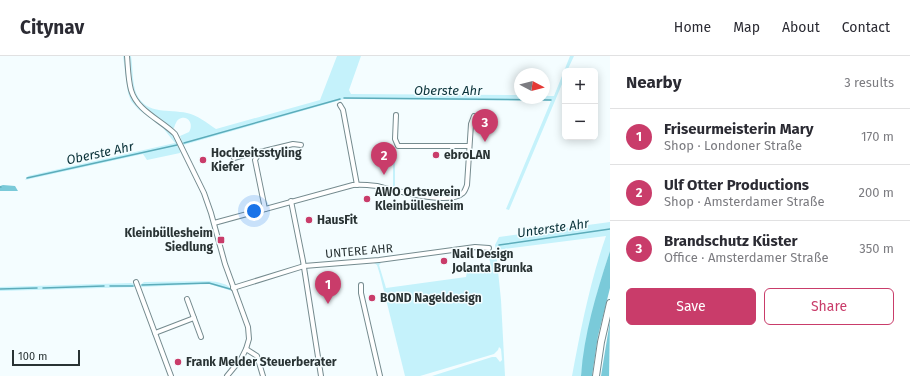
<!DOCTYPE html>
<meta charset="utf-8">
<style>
body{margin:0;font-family:"Fira Sans",sans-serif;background:#f2f2f3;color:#2b2b33}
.controls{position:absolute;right:12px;top:12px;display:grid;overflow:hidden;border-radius:6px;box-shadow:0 2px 10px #0003}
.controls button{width:36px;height:36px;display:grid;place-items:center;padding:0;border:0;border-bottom:1px solid #e1e1e2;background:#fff;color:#2b2b33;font:20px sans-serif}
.compass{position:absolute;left:514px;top:12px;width:36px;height:36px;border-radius:50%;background:#fff;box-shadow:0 2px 10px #0003;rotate:97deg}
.scale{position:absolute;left:12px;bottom:10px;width:68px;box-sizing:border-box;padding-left:4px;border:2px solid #293334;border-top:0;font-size:11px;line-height:14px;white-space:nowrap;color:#293334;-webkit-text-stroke:3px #f4fdff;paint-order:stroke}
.you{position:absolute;left:254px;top:155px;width:14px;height:14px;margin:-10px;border:3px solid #fff;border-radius:50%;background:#1a73e8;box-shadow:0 0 0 6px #1a73e833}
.badge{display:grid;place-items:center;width:26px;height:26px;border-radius:50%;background:#c93c6a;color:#fff;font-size:13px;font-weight:700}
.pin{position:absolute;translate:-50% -33px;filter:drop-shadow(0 1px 2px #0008)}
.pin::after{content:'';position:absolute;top:21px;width:14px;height:12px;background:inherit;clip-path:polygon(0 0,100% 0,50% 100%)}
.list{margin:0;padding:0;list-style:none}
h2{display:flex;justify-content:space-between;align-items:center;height:52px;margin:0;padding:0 16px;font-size:17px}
h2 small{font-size:13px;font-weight:400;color:#7c7c81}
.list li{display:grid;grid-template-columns:26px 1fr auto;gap:12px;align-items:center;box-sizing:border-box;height:56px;padding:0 16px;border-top:1px solid #e1e1e2}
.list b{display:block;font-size:15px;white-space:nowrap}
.list p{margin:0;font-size:13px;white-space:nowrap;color:#7c7c81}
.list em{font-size:13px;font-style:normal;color:#7c7c81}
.actions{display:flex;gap:8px;padding:12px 16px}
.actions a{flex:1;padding:9px 0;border:1px solid #c93c6a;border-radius:6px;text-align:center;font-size:14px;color:#c93c6a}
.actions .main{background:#c93c6a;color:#fff}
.map{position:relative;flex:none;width:610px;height:320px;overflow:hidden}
header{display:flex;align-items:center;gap:24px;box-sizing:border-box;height:56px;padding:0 20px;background:#fff;border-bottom:1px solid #e1e1e2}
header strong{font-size:19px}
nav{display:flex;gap:22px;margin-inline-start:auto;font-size:14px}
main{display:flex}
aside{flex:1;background:#fff}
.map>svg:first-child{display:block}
.green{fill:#c5f2fb}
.forest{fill:#7acad9}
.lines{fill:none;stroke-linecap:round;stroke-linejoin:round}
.stream{stroke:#5cacba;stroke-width:1.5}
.minor-casing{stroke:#758b8f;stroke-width:6}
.primary-casing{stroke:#758b8f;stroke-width:8}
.minor{stroke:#fff;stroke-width:4}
.primary{stroke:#fff;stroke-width:6}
.poi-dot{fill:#c93c6a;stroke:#f4fdff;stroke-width:1.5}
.labels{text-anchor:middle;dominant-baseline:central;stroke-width:3;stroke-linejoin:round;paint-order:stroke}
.poi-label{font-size:12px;font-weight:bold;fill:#293334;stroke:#f4fdff;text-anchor:start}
.street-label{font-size:12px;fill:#293334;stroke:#f4fdff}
.water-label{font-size:13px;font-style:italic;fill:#0b333a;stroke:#f4fdff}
</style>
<header>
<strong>Citynav</strong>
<nav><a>Home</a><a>Map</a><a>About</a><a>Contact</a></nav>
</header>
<main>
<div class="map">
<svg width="610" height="320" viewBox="0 0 610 320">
<rect width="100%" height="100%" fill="#f4fdff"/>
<g class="green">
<path d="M123 0H125C127 13 126 30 132 42 140 57 157 64 169 75 176 82 180 92 184 102L180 95V97L147 104 143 98 25 124 28 120 175 87 163 72 138 53 131 45 128 37Z"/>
<path d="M129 0H131C133 12 132 28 137 39 147 59 169 53 187 57 197 59 207 67 216 73L320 44 337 0H361L349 34 351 38 520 39V42H544V40H554L570 0H574L567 15H565V21L509 154 506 153 551 45 344 43 183 89 180 80 189 76C194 68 188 58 179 63 176 65 175 69 174 72H172L148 54 138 44 133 32Z"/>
<rect x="393" y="96" width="2" height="36"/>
<path d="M610 166V195L597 238 587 280 581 320H572C581 272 590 226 606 180L496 194 495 189 499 181Z"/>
<polygon points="496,195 501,244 505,320 432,320 492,301 496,301 500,306 502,304 501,293 499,291 498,294 494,298 420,320 405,320 380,219 377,209 374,207 381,207 379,209 386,232 466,221 467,215 491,213 490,205 485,197 491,199"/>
<path d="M209 225C217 226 229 227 232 235L209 228 140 231V229L144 226Z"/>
<polygon points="131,227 135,228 136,231 0,235 0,231"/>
</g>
<g class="forest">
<polygon points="3,129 15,130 18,135 0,135 0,130"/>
<path d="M610 195V232L598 280 592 320H581C584 277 597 235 610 195Z"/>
<polygon points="610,265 609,320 601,320"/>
</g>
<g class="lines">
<g class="stream">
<polyline points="344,42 551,44"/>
<polyline points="184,87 340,43"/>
<polyline points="27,122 177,89"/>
<polyline points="0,131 1,131"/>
<polyline points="499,189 610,173"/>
<polyline points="142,229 209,227 230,233"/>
<polyline points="110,230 133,230"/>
<polyline points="43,232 104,230"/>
<polyline points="0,233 37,232"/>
</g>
<defs>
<g id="minor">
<path d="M127 0C128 11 128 23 131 34 137 55 161 64 175 78L204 137 211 157 225 208 248 271 249 283 246 293 241 303 227 320"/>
<polyline points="340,49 343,54 357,129"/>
<polyline points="396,59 395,83 398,90 469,90"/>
<polyline points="234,102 248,98 257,100"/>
<polyline points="291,145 303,205 321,320"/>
<polyline points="265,153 255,104 260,96 293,88 301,89"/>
<path d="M214 167 353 129C361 128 369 129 377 130 394 134 449 150 463 137 465 135 466 132 467 129L471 68 474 60"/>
<polyline points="136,226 171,320"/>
<polyline points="361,229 361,237 380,320"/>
<polyline points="233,232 304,210 379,204 475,191 489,192"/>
<polyline points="187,243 201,281"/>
<polyline points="155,277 194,262"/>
<polyline points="246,293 257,300 263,320"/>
</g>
<polyline id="primary" points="596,320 601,286 610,247"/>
</defs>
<use href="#minor" class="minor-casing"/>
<use href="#primary" class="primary-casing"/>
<use href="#minor" class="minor"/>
<use href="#primary" class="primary"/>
</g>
<g class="poi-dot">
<circle cx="436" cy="99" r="4"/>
<circle cx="203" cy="104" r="4"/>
<circle cx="367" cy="143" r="4"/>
<circle cx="309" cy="164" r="4"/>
<rect x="217" y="180" width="8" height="8" rx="2"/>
<circle cx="444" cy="205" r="4"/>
<circle cx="372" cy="242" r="4"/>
<circle cx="178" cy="306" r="4"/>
</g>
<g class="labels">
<g class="poi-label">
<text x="211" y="97">Hochzeitsstyling<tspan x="211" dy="14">Kiefer</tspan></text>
<text x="444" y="99">ebroLAN</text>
<text x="375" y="136">AWO Ortsverein<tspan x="375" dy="14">Kleinbüllesheim</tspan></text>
<text x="317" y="164">HausFit</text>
<text x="213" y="177" text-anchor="end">Kleinbüllesheim<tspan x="213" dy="14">Siedlung</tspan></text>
<text x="452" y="198">Nail Design<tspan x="452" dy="14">Jolanta Brunka</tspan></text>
<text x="380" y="242">BOND Nageldesign</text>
<text x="186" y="306">Frank Melder Steuerberater</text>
</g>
<g class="street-label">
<text transform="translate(359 195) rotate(-5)">UNTERE AHR</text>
</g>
<g class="water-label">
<text x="448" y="34">Oberste Ahr</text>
<text transform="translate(100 97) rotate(-12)">Oberste Ahr</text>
<text transform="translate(553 172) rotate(-8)">Unterste Ahr</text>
</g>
</g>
</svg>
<div class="controls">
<button>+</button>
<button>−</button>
</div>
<svg class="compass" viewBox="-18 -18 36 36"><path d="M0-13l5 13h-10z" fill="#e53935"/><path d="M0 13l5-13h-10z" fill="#7c7c81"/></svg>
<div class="scale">100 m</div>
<div class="you"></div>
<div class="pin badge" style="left:328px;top:248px">1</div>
<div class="pin badge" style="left:384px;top:119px">2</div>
<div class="pin badge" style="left:485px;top:86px">3</div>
</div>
<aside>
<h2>Nearby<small>3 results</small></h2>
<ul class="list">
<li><span class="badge">1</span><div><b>Friseurmeisterin Mary</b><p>Shop · Londoner Straße</p></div><em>170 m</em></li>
<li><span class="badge">2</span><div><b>Ulf Otter Productions</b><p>Shop · Amsterdamer Straße</p></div><em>200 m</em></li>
<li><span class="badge">3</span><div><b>Brandschutz Küster</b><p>Office · Amsterdamer Straße</p></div><em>350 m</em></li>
</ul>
<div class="actions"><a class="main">Save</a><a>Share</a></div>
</aside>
</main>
